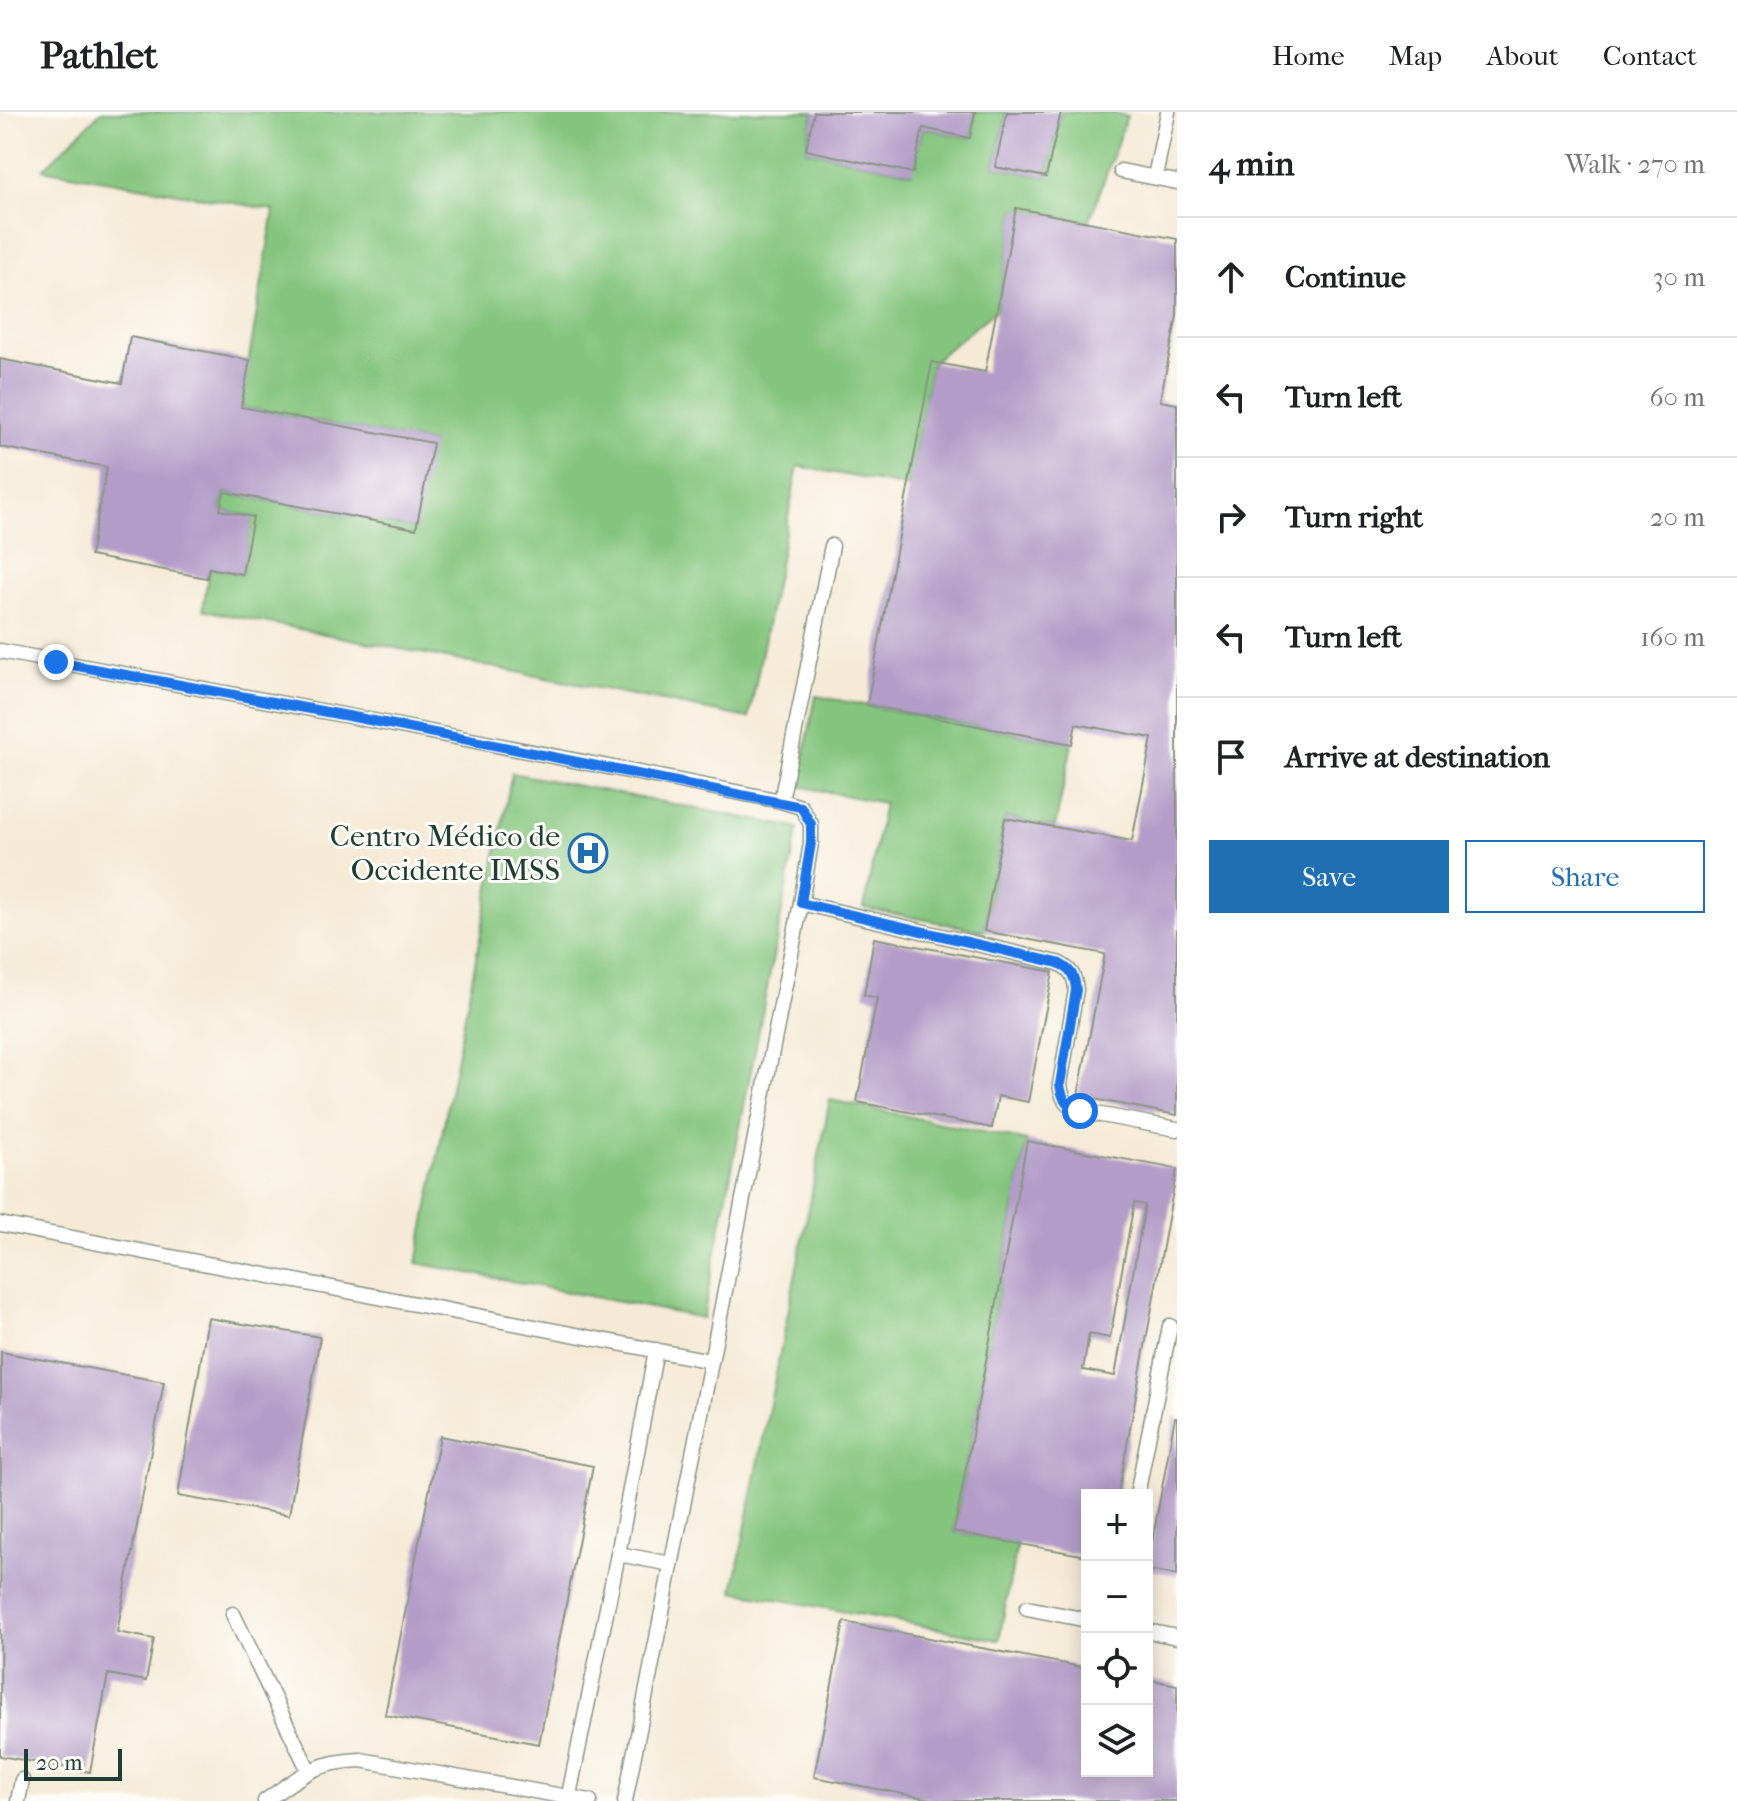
<!DOCTYPE html>
<meta charset="utf-8">
<style>
body{margin:0;font-family:"IM FELL French Canon",serif;background:#f2f2f2;color:#202124}
.controls{position:absolute;right:24px;bottom:24px;display:grid;overflow:hidden;border-radius:0px;box-shadow:0 4px 20px #0003}
.controls button{width:72px;height:72px;display:grid;place-items:center;padding:0;border:0;border-bottom:2px solid #e0e0e0;background:#fff;color:#202124;font:40px sans-serif}
.scale{position:absolute;left:24px;bottom:20px;width:98px;box-sizing:border-box;padding-left:8px;border:4px solid #1f3d34;border-top:0;font-size:22px;line-height:28px;white-space:nowrap;color:#1f3d34;-webkit-text-stroke:6px #fdfcf7;paint-order:stroke}
.stop{position:absolute;width:24px;height:24px;margin:-18px;border:6px solid #1a73e8;border-radius:50%;background:#fff}
.stop.end{background:#1a73e8;border-color:#fff;box-shadow:0 2px 8px #0008}
.list{margin:0;padding:0;list-style:none}
h2{display:flex;justify-content:space-between;align-items:center;height:104px;margin:0;padding:0 32px;font-size:34px}
h2 small{font-size:26px;font-weight:400;color:#757577}
.list li{display:grid;grid-template-columns:52px 1fr auto;gap:24px;align-items:center;box-sizing:border-box;height:120px;padding:0 32px;border-top:2px solid #e0e0e0}
.list b{display:block;font-size:30px;white-space:nowrap}
.list em{font-size:26px;font-style:normal;color:#757577}
.actions{display:flex;gap:16px;padding:24px 32px}
.actions a{flex:1;padding:18px 0;border:2px solid #1f6fb2;border-radius:0px;text-align:center;font-size:28px;color:#1f6fb2}
.actions .main{background:#1f6fb2;color:#fff}
.icon{flex:none;width:44px;height:44px;fill:none;stroke:currentColor;stroke-width:2;stroke-linecap:round;stroke-linejoin:round}
.map{position:relative;flex:none;width:1177px;height:1689px;overflow:hidden}
header{display:flex;align-items:center;gap:48px;box-sizing:border-box;height:112px;padding:0 40px;background:#fff;border-bottom:2px solid #e0e0e0}
header strong{font-size:38px}
nav{display:flex;gap:44px;margin-inline-start:auto;font-size:28px}
main{display:flex}
aside{flex:1;background:#fff}
.map>svg:first-child{display:block}
.green{fill:#84c57e;stroke:#528159;stroke-width:2}
.building{fill:#b39dc8;fill-rule:evenodd}
.lines{fill:none;stroke-linecap:round;stroke-linejoin:round}
.lane-casing{stroke:#8a9485;stroke-width:17}
.lane{stroke:#fff;stroke-width:14}
.route{stroke:#1a73e8;stroke-width:10}
.labels{text-anchor:middle;dominant-baseline:central;stroke-width:6;stroke-linejoin:round;paint-order:stroke}
.poi-label{font-size:30px;fill:#1f3d34;stroke:#fdfcf7;text-anchor:end}
</style>
<header>
<strong>Pathlet</strong>
<nav><a>Home</a><a>Map</a><a>About</a><a>Contact</a></nav>
</header>
<main>
<div class="map">
<svg width="1177" height="1689" viewBox="0 0 1177 1689">
<rect width="100%" height="100%" fill="#fdfcf7"/>
<filter id="ink" filterUnits="userSpaceOnUse"><feTurbulence type="fractalNoise" baseFrequency=".0125" numOctaves="2"/><feDisplacementMap in="SourceGraphic" scale="16" xChannelSelector="R" yChannelSelector="G"/><feConvolveMatrix kernelMatrix="1 2 1 2 8 2 1 2 1" color-interpolation-filters="sRGB"/></filter>
<filter id="wash" filterUnits="userSpaceOnUse"><feTurbulence type="fractalNoise" baseFrequency=".006" numOctaves="4" result="noise"/><feDisplacementMap in="SourceGraphic" scale="32" xChannelSelector="R" yChannelSelector="G"/><feGaussianBlur stdDeviation="1.8" result="paint"/><feColorMatrix in="noise" values="0 0 0 0 0 0 0 0 0 0 0 0 0 0 0 0 0 1.4 0 .05"/><feComposite in="paint" operator="in"/></filter>
<g filter="url(#wash)">
<rect width="100%" height="100%" fill="#f5ead6"/>
<g class="green">
<polygon points="101,0 814,0 806,38 912,61 923,16 970,26 975,0 1007,0 995,55 1046,65 1061,0 1110,0 1127,4 1089,110 1016,97 997,197 932,250 909,375 798,354 749,606 203,498 209,456 242,462 252,405 220,398 224,380 415,417 432,331 241,295 274,98 43,57"/>
<polygon points="816,584 1072,632 1055,715 1005,706 984,819 864,796 884,691 798,674"/>
<polygon points="512,661 798,716 703,1206 417,1151"/>
<polygon points="830,988 1027,1029 954,1420 1017,1431 999,1528 733,1479"/>
</g>
<g id="blocks">
<g class="building">
<polygon points="814,0 975,0 970,26 923,16 913,61 806,38"/>
<polygon points="1007,0 1061,0 1046,65 995,55"/>
<polygon points="1016,96 1177,127 1177,204 1160,289 1177,292 1177,1003 1078,984 1105,842 984,819 1005,706 1132,729 1152,626 1076,612 1072,632 867,593 932,250 985,260"/>
<polygon points="130,225 250,248 241,295 433,331 416,417 224,380 220,398 253,405 242,462 209,456 207,466 90,444 107,355 0,335 0,247 122,271"/>
<polygon points="874,826 1053,860 1028,990 998,984 992,1016 857,990 877,886 864,883"/>
<path d="M1027 1029 1177 1057 1118 1383H1087V1444L954 1420ZM1134 1091 1145 1093 1115 1264 1083 1258 1089 1222 1110 1226Z"/>
<polygon points="208,1206 320,1225 289,1403 178,1384"/>
<polygon points="1,1240 164,1270 117,1520 154,1527 146,1569 108,1562 90,1660 0,1644"/>
<polygon points="1175,1305 1177,1305 1177,1463 1147,1458"/>
<polygon points="440,1324 593,1354 539,1632 385,1603"/>
<polygon points="844,1510 1087,1556 1087,1659 1147,1659 1147,1567 1177,1573 1177,1689 940,1689 814,1665"/>
</g>
</g>
</g>
<g filter="url(#ink)">
<use href="#blocks" fill-opacity="0" stroke="#8a9485" stroke-width="2"/>
<g class="lines">
<defs>
<g id="lane">
<polyline points="1121,59 1177,70"/>
<polyline points="1155,65 1168,0"/>
<polyline points="0,539 359,606 781,689 801,695 811,712 811,731 801,791 625,1689"/>
<polyline points="781,689 832,434"/>
<path d="M801 791 1058 851C1071 857 1075 864 1076 878L1060 972C1062 987 1066 993 1080 999L1177 1017"/>
<polyline points="0,1112 711,1249"/>
<polyline points="1137,1383 1170,1214"/>
<polyline points="618,1442 656,1238"/>
<polyline points="1027,1496 1087,1508"/>
<polyline points="233,1502 309,1659"/>
<polyline points="1147,1519 1177,1525"/>
<polyline points="569,1683 618,1442 671,1452"/>
<polyline points="18,1689 22,1668"/>
<path d="M265 1689C302 1663 314 1650 361 1648L590 1689"/>
</g>
</defs>
<use href="#lane" class="lane-casing"/>
<use href="#lane" class="lane"/>
</g>
</g>
<g class="lines" filter="url(#ink)">
<path class="route" d="M56 550 359 606 801 695 811 712V731L801 791 1058 851C1071 857 1075 864 1076 878L1060 972C1062 987 1066 993 1080 999"/>
</g>
<defs>
<symbol id="hospital-ring" viewBox="-11 -11 22 22"><circle r="9.5" fill="#fdfcf7" stroke="#1f6fb2" stroke-width="1.5"/><path d="M-5-5h3v3.5h4V-5h3V5h-3V1.5h-4V5h-3Z" fill="#1f6fb2"/></symbol>
</defs>
<g fill-rule="evenodd">
<use href="#hospital-ring" x="566" y="719" width="44" height="44"/>
</g>
<g class="labels">
<g class="poi-label">
<text x="560" y="724">Centro Médico de<tspan x="560" dy="34">Occidente IMSS</tspan></text>
</g>
</g>
</svg>
<div class="controls">
<button>+</button>
<button>−</button>
<button><svg class="icon" aria-label="locate" viewBox="0 0 24 24"><circle cx="12" cy="12" r="6"/><path d="M12 2v4M12 18v4M2 12h4M18 12h4"/></svg></button>
<button><svg class="icon" aria-label="layers" viewBox="0 0 24 24"><path d="M12 4l9 5-9 5-9-5zM3 14l9 5 9-5"/></svg></button>
</div>
<div class="scale">20 m</div>
<div class="stop" style="left:1080px;top:999px"></div>
<div class="stop end" style="left:56px;top:550px"></div>
</div>
<aside>
<h2>4 min<small>Walk · 270 m</small></h2>
<ul class="list">
<li><svg class="icon" aria-label="ahead" viewBox="0 0 24 24"><path d="M12 20V5M6 11l6-6 6 6"/></svg><div><b>Continue</b></div><em>30 m</em></li>
<li><svg class="icon" aria-label="left" viewBox="0 0 24 24"><path d="M17 20v-9H6M10 6l-5 5 5 5"/></svg><div><b>Turn left</b></div><em>60 m</em></li>
<li><svg class="icon" aria-label="right" viewBox="0 0 24 24"><path d="M7 20v-9h11M14 6l5 5-5 5"/></svg><div><b>Turn right</b></div><em>20 m</em></li>
<li><svg class="icon" aria-label="left" viewBox="0 0 24 24"><path d="M17 20v-9H6M10 6l-5 5 5 5"/></svg><div><b>Turn left</b></div><em>160 m</em></li>
<li><svg class="icon" aria-label="arrive" viewBox="0 0 24 24"><path d="M6 21V4h12l-3 4 3 4H6"/></svg><div><b>Arrive at destination</b></div></li>
</ul>
<div class="actions"><a class="main">Save</a><a>Share</a></div>
</aside>
</main>
